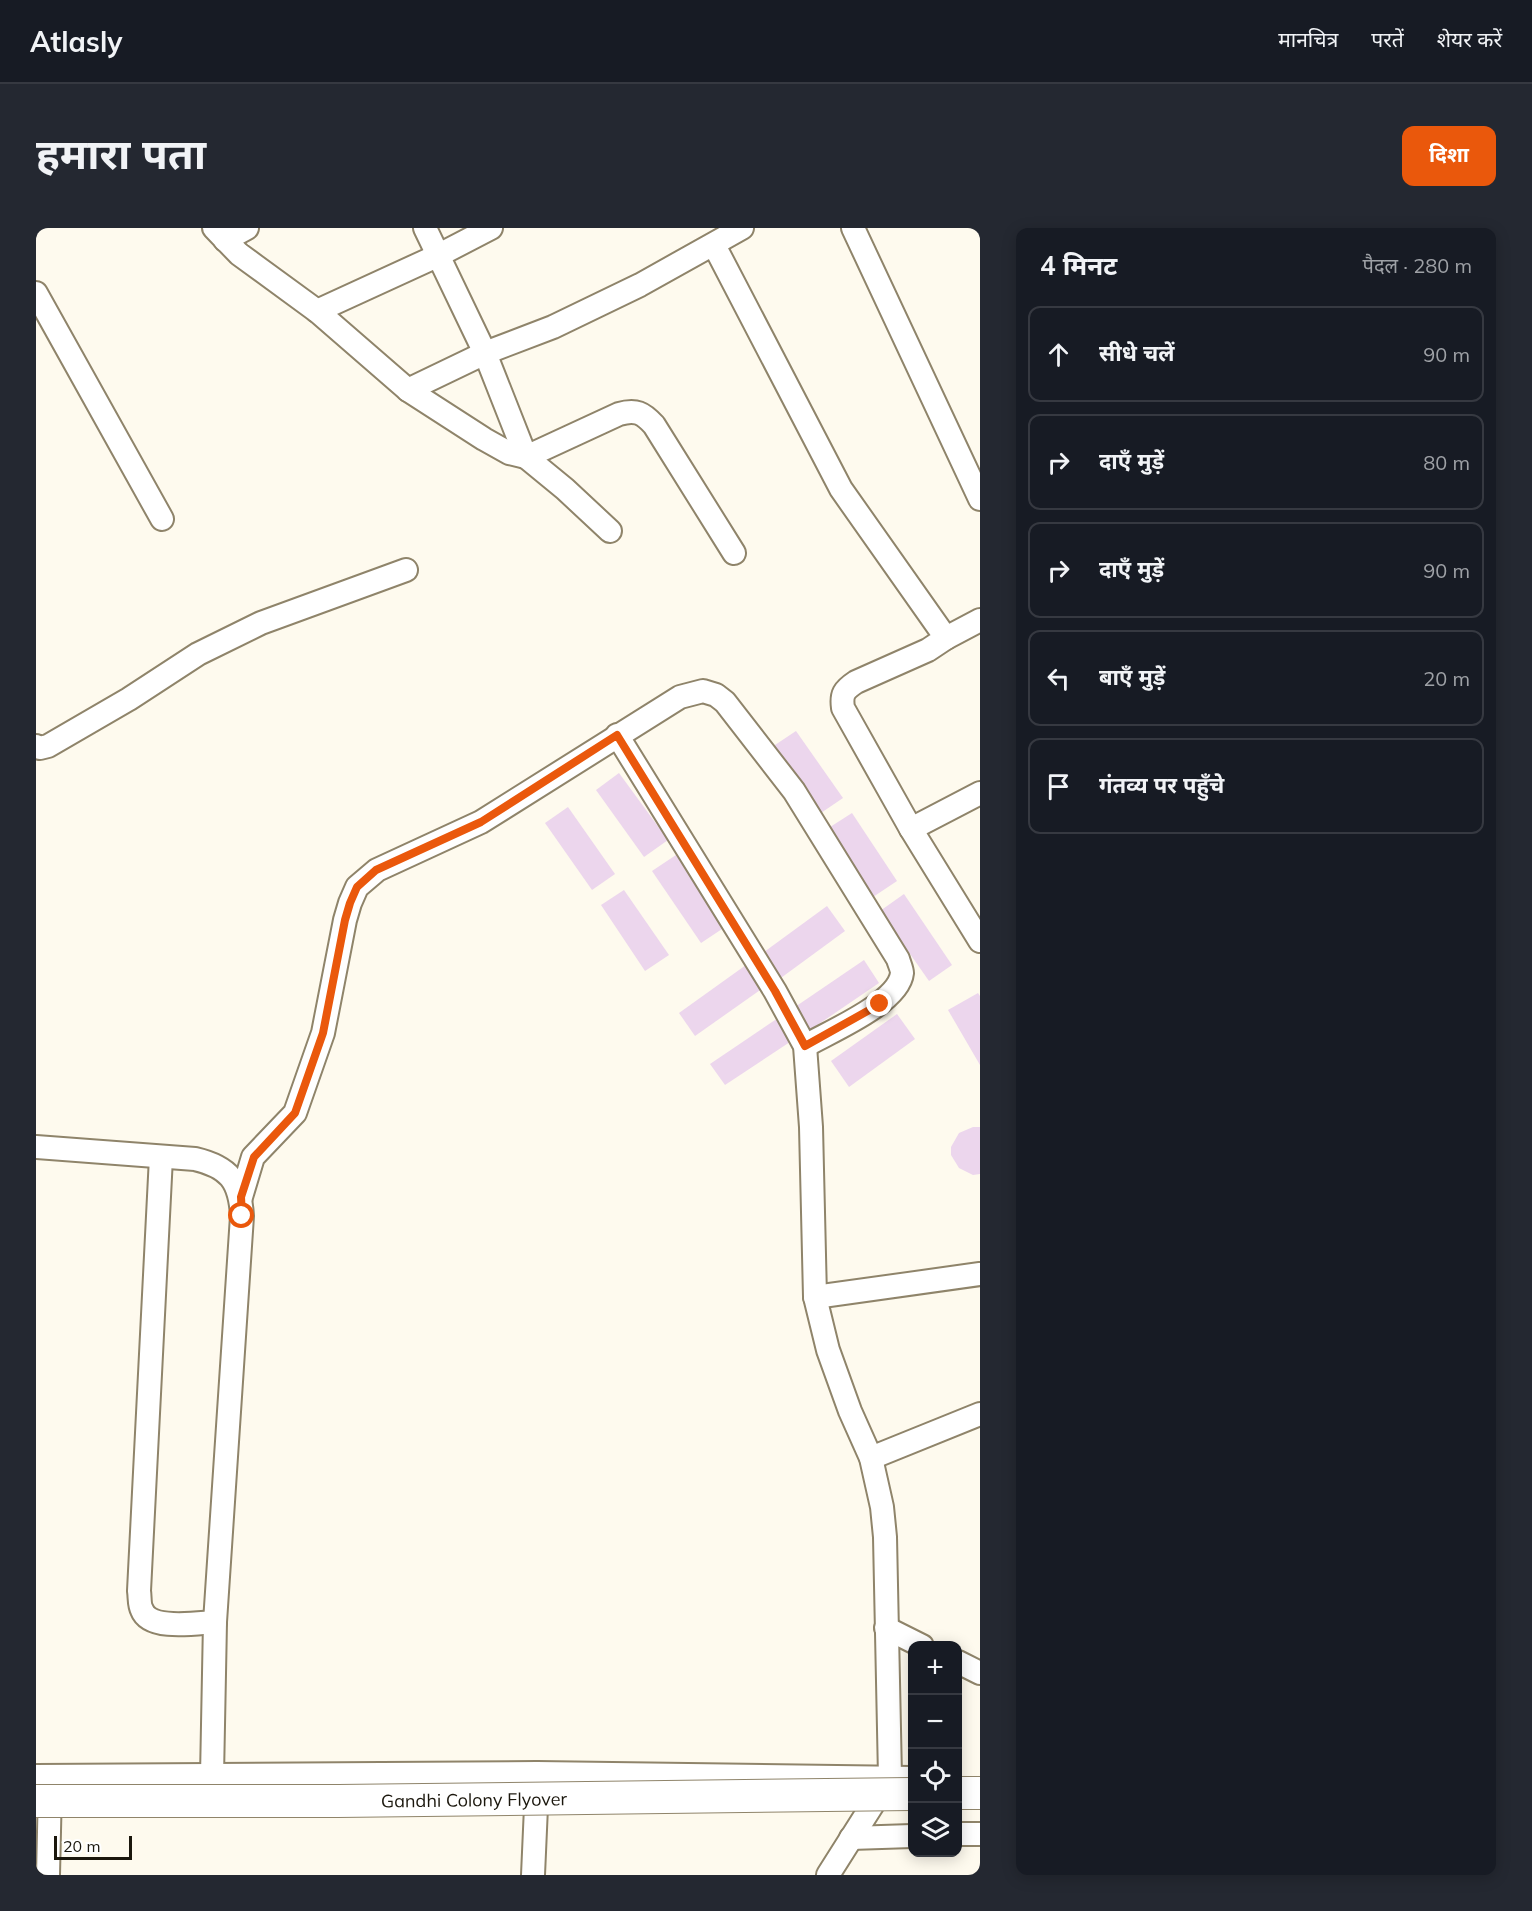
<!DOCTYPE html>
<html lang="hi">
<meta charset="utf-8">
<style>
body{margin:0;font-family:Mulish,"Noto Sans Devanagari",sans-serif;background:#242831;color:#f1f3f6}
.controls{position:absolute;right:18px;bottom:18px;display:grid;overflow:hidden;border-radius:12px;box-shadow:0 3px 15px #0003}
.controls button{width:54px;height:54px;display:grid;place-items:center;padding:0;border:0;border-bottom:2px solid #363941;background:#171b24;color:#f1f3f6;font:30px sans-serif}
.scale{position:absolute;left:18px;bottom:15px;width:78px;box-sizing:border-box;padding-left:6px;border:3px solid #1b170d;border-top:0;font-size:16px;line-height:21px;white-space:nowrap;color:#1b170d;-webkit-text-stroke:4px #fff;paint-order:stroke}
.stop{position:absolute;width:18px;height:18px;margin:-14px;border:4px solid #ea580c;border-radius:50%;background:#fff}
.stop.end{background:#ea580c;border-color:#fff;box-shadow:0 2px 6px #0008}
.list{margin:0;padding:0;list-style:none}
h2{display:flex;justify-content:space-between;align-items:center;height:78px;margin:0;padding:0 24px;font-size:26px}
h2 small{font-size:20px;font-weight:400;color:#9ea1a6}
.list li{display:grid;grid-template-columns:39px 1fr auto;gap:18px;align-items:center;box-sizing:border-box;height:96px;margin:0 12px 12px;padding:0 12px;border:2px solid #363941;border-radius:12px}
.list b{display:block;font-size:22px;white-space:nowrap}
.list em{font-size:20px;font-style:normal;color:#9ea1a6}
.icon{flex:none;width:33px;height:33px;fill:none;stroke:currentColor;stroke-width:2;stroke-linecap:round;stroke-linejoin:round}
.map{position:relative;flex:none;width:944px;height:1647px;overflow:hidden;border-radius:12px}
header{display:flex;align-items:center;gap:36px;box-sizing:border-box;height:84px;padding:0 30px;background:#171b24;border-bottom:2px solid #363941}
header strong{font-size:28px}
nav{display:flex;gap:33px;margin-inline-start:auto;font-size:21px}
.intro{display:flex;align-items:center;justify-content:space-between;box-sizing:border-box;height:144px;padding:0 36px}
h1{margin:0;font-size:42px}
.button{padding:15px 27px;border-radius:12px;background:#ea580c;color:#fff;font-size:21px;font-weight:700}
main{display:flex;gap:36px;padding:0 36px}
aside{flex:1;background:#171b24;border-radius:12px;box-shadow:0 3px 15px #0003}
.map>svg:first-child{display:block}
.building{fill:#ecd6ed}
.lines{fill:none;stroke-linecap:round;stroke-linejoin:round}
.street-casing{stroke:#8f846a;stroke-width:26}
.secondary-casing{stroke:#8f846a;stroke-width:34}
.street{stroke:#fff;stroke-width:22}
.secondary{stroke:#fff;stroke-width:32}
.secondary-bridge-casing{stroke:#8f846a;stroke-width:34;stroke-linecap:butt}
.secondary-bridge{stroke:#fff;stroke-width:32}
.route{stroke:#ea580c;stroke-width:8}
.labels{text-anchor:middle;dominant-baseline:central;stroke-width:6;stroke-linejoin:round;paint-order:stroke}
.street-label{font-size:18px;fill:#1b170d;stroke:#fff}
</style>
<header>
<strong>Atlasly</strong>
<nav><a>मानचित्र</a><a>परतें</a><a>शेयर करें</a></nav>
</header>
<div class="intro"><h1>हमारा पता</h1><a class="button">दिशा</a></div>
<main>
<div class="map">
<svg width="944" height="1647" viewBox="0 0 944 1647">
<rect width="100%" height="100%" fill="#fefaee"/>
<g class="building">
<polygon points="760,503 807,570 782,587 736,519"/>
<polygon points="583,545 632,612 608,629 560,562"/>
<polygon points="532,579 579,646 556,662 509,595"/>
<polygon points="816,585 861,653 837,669 791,601"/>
<polygon points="640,627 689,699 665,715 616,643"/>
<polygon points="588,662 633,727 609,743 565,677"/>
<polygon points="868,666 916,737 893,753 844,683"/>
<polygon points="791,678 809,703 738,755 720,730"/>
<polygon points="828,732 843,755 774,802 759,779"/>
<polygon points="710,737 727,760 659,808 643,785"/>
<polygon points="942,765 944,768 944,837 912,782"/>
<polygon points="861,786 879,811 813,859 795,833"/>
<polygon points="745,788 760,810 689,857 674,836"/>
<polygon points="937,899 944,899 944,946 937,947 923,940 915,927 915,919 923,905"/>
</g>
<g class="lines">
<defs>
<g id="street">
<path d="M178 0 203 26 281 83 372 162 448 211 473 225 490 229 583 186C600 181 607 185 618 197L698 325"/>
<polyline points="389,0 449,125 490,229 529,261 574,303"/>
<polyline points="817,0 944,271"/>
<polyline points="189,12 211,0"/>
<path d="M678 17 805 261 910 410 892 422 820 454C808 462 805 466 807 480L875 601 944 713"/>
<polyline points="0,65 126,291"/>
<polyline points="281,83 401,28 455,0"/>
<polyline points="372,162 449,125 517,99 604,57 706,0"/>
<polyline points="910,410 944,392"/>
<polyline points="581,507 739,763 769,818 775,899 779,1069 792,1122 814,1183 835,1230 846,1279 849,1309 854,1549 792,1647"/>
<polyline points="0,518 4,520 12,518 93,471 162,426 225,395 370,342"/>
<polyline points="875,601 944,565"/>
<path d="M0 919 159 931C193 939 204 953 206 988L179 1394 176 1548"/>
<path d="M125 929 103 1363C104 1369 103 1377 106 1382 114 1403 161 1395 179 1394"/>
<path d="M205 969 217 929 259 885 287 805 309 692 314 675 321 659 341 642 445 594 644 469 667 463 680 467 689 474 758 563 862 731C863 735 866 741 866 745 863 775 793 804 769 818"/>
<polyline points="779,1069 944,1046"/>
<polyline points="835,1230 944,1186"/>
<polyline points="850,1400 886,1418"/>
<polyline points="922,1434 944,1445"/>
<polyline points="0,1548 501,1545 876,1550"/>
<polyline points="922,1606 944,1606"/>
<polyline points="815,1610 876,1608"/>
<polyline points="12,1647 14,1560"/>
<polyline points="497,1647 501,1556"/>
</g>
<polyline id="secondary" points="922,1565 944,1565"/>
</defs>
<use href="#street" class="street-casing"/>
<use href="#secondary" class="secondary-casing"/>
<use href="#street" class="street"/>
<use href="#secondary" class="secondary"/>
<defs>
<g id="secondary-bridge">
<path id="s1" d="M0 1573H302L876 1566"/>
</g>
</defs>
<use href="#secondary-bridge" class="secondary-bridge-casing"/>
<use href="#secondary-bridge" class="secondary-bridge"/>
</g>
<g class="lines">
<polyline class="route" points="206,988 205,969 218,929 259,885 287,805 309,692 314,675 321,659 340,642 445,594 581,507 739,763 769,818 844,776"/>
</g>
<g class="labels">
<g class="street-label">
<text stroke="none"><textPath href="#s1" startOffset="438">Gandhi Colony Flyover</textPath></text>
</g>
</g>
</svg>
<div class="controls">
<button>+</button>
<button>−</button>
<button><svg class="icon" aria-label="locate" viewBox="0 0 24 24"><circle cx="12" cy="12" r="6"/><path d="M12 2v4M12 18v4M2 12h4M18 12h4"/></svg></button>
<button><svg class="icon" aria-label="layers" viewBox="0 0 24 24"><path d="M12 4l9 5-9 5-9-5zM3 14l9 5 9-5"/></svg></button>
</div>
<div class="scale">20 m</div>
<div class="stop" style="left:206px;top:988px"></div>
<div class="stop end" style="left:844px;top:776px"></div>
</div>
<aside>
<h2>4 मिनट<small>पैदल · 280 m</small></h2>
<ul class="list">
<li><svg class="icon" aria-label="ahead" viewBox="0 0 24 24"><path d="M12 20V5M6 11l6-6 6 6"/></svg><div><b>सीधे चलें</b></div><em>90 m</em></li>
<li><svg class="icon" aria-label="right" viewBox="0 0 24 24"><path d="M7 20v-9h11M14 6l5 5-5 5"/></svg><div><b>दाएँ मुड़ें</b></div><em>80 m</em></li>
<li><svg class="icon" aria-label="right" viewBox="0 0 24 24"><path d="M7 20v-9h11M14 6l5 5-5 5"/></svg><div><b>दाएँ मुड़ें</b></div><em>90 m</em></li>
<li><svg class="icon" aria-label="left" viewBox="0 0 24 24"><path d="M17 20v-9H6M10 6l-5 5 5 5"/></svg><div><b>बाएँ मुड़ें</b></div><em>20 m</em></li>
<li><svg class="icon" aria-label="arrive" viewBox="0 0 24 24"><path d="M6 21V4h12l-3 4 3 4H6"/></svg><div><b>गंतव्य पर पहुँचे</b></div></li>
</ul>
</aside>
</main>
